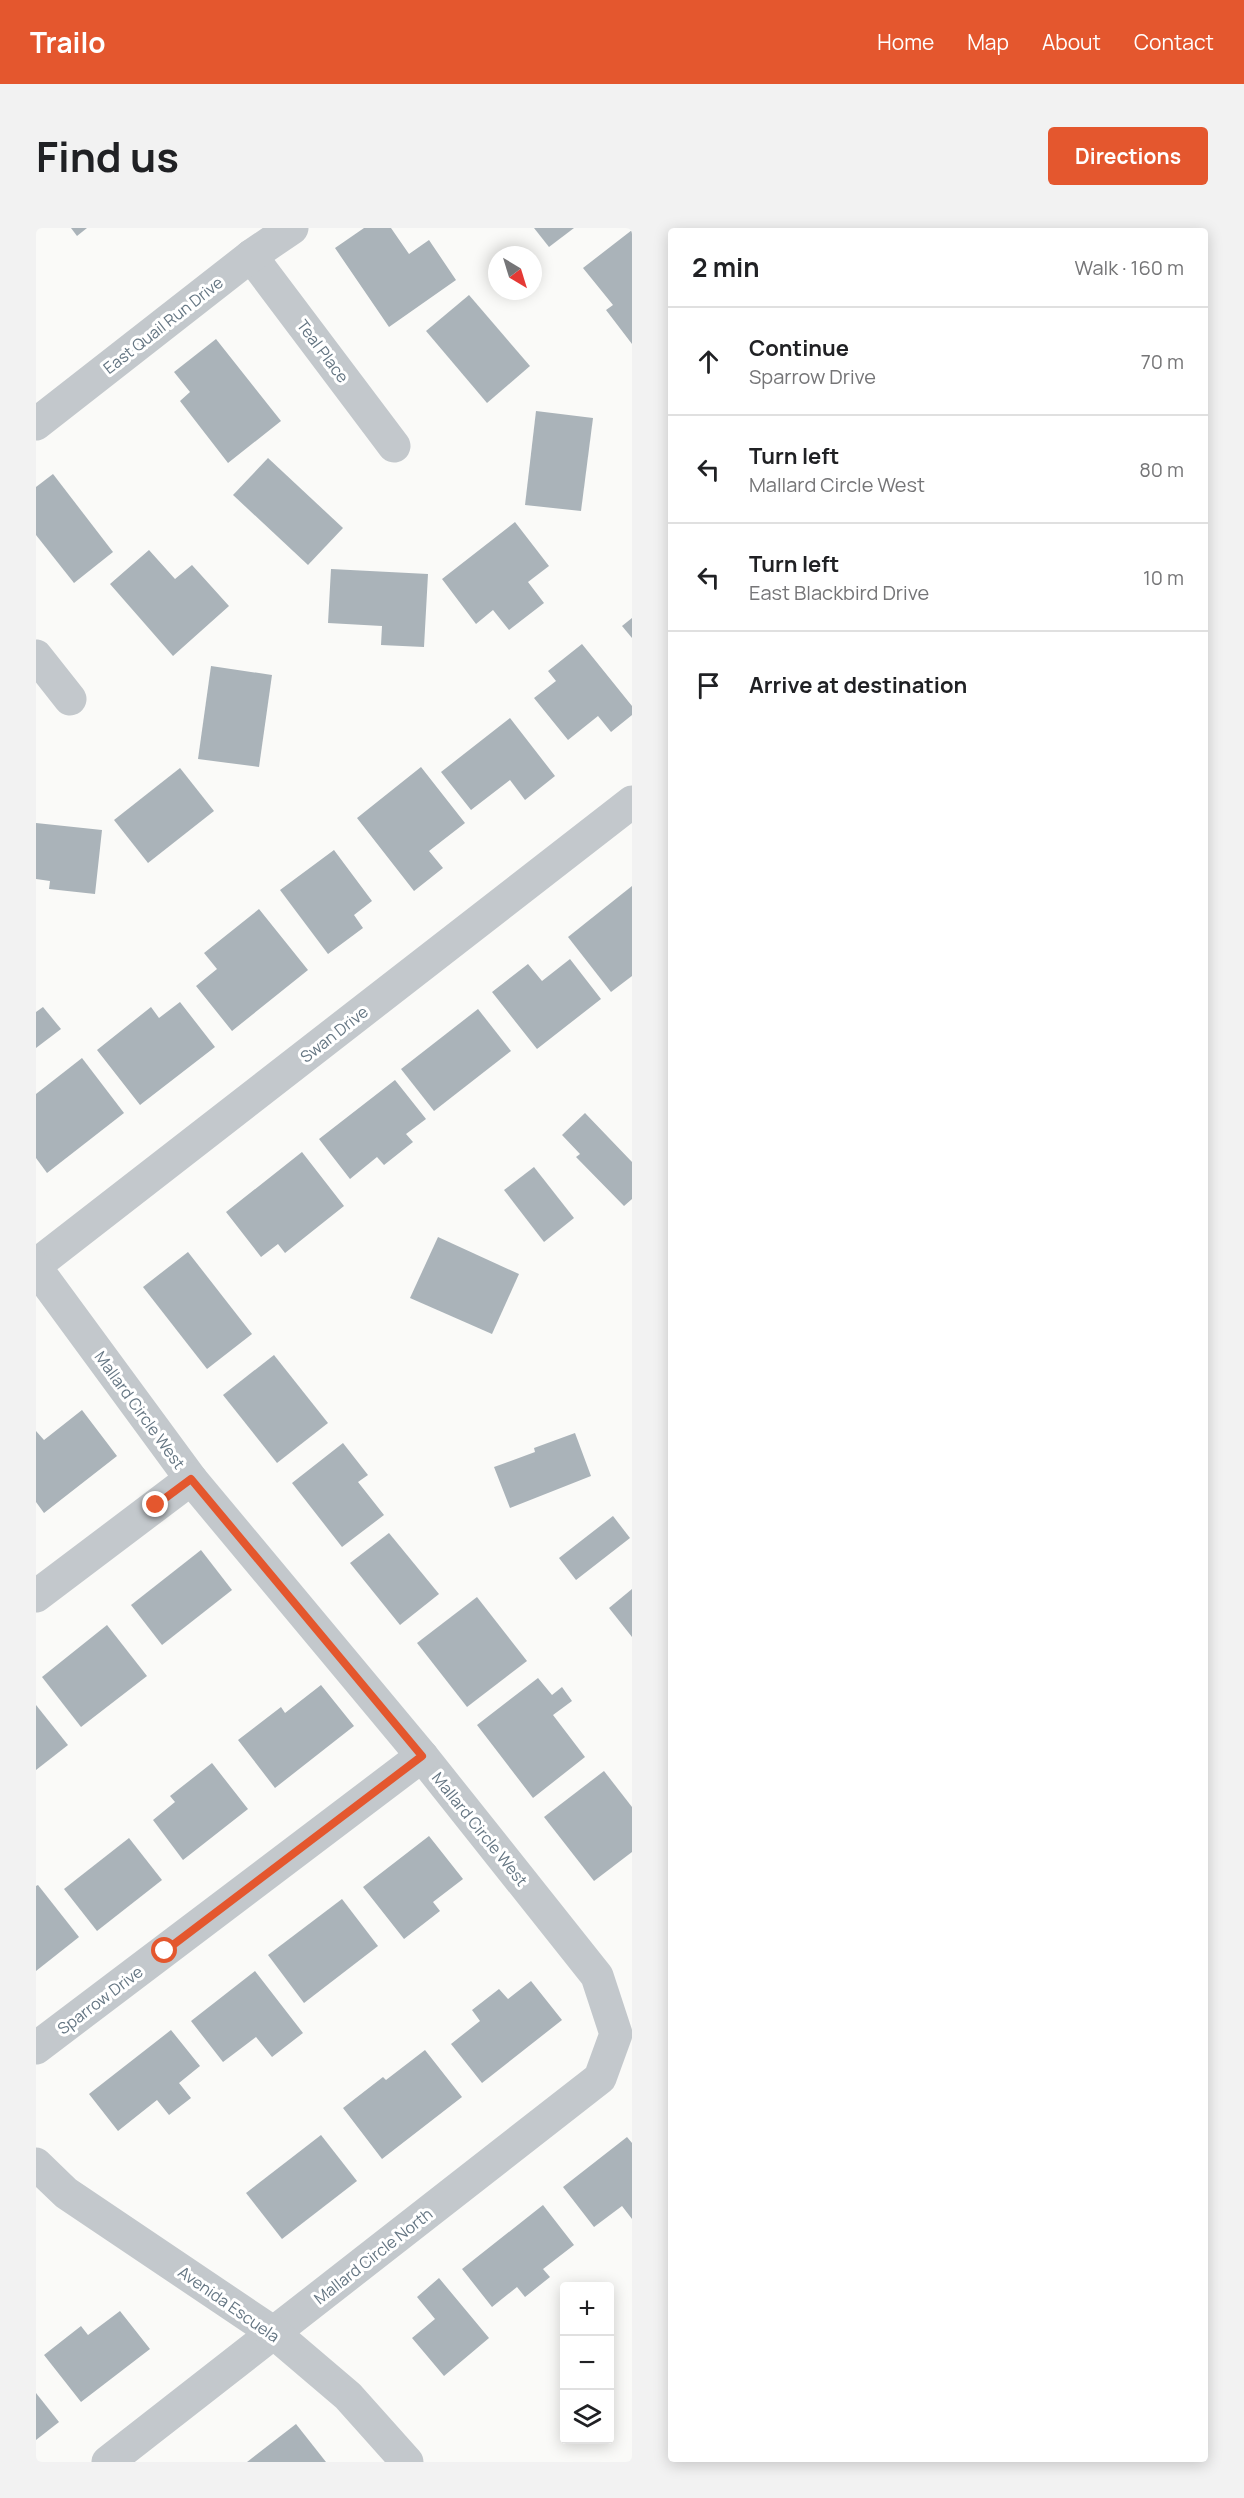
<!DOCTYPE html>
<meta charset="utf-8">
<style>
body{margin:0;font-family:Manrope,sans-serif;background:#f2f2f2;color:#202124}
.controls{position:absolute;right:18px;bottom:18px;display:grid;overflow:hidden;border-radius:6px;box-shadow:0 3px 15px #0003}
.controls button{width:54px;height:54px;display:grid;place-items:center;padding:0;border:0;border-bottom:2px solid #e0e0e0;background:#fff;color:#202124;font:30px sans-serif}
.compass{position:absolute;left:452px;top:18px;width:54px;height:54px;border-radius:50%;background:#fff;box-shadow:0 3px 15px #0003;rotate:142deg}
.stop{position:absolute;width:18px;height:18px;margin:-14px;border:4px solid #e4572e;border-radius:50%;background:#fff}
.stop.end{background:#e4572e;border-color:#fff;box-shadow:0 2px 6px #0008}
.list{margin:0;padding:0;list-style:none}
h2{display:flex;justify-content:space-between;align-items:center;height:78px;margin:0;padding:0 24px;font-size:26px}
h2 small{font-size:20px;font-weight:400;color:#757577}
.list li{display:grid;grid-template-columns:39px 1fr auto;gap:18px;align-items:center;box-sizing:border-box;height:108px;padding:0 24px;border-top:2px solid #e0e0e0}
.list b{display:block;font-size:22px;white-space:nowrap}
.list p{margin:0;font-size:20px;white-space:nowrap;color:#757577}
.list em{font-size:20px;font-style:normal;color:#757577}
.icon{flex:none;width:33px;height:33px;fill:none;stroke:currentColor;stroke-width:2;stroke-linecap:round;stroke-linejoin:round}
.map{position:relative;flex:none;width:596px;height:2234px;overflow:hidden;border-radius:6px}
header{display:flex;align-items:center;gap:36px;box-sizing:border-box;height:84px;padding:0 30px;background:#e4572e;color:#fff}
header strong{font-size:28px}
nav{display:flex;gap:33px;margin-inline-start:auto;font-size:21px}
.intro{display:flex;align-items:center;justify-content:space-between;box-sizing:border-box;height:144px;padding:0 36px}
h1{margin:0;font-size:42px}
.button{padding:15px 27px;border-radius:6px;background:#e4572e;color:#fff;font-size:21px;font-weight:700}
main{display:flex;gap:36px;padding:0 36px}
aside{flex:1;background:#fff;border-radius:6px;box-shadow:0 3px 15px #0003}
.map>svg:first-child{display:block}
.building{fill:#aab3b9}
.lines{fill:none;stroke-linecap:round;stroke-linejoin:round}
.street{stroke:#c3c8cc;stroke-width:33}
.route{stroke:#e4572e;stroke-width:8}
.labels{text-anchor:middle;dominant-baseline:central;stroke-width:6;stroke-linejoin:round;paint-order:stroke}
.street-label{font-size:16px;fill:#657683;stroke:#fff}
</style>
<header>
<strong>Trailo</strong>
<nav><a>Home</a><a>Map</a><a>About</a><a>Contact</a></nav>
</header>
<div class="intro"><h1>Find us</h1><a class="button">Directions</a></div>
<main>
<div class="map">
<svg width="596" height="2234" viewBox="0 0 596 2234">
<rect width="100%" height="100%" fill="#fafaf8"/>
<g class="building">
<polygon points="35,0 51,0 41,8"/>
<polygon points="328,0 355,0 373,26 393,12 420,52 353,99 299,20"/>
<polygon points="498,0 538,0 513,19"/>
<polygon points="596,2 596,116 570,82 577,77 547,40"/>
<polygon points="433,67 494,138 451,175 390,103"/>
<polygon points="180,111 245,193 192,235 144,173 154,164 138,144"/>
<polygon points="500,183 557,190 545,283 489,277"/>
<polygon points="232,230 307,300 272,337 197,267"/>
<polygon points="17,246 77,324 38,355 0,307 0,259"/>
<polygon points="479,294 513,338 492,354 508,375 473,402 457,382 440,396 406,351"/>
<polygon points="113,322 139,351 156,337 193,378 137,428 74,356"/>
<polygon points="295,341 392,346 388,419 345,417 346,398 292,395"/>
<polygon points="596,390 596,410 586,398"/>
<polygon points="546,416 596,478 596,487 575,504 562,488 532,512 498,470 520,453 512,443"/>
<polygon points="175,438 236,447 223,539 162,531"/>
<polygon points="474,490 519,548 489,572 474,552 435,582 405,544"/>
<polygon points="385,539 429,595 393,623 407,640 378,663 321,590"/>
<polygon points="144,540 178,583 112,635 78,592"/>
<polygon points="0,595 66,602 59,666 13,661 14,653 0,651"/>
<polygon points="298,622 336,673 318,687 327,700 292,726 244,662"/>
<polygon points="596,658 596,748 575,764 532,709"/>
<polygon points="223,681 272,742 196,803 160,758 181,741 168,725"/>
<polygon points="534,731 565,771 501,821 456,764 492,736 506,753"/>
<polygon points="144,774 179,819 104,877 61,822 115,779 123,790"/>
<polygon points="7,779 25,801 0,820 0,784"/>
<polygon points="442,781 475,823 398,883 365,841"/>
<polygon points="46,830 88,885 11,945 0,930 0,866"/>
<polygon points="359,852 390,891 370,906 377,914 348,937 341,929 314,951 283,911"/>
<polygon points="549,885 596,934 596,971 588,978 540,929 544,926 526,907"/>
<polygon points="266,924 308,978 249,1025 242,1016 225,1029 190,984"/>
<polygon points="498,939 538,990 508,1014 468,962"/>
<polygon points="402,1009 483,1046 456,1106 374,1070"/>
<polygon points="152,1024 216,1106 171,1141 107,1059"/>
<polygon points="238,1127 292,1195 241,1235 187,1167"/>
<polygon points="46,1182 81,1228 8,1285 0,1274 0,1203 8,1212"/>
<polygon points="539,1205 555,1248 474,1280 458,1239 499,1224 498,1220"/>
<polygon points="307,1215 332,1247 322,1254 348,1287 306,1319 256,1255"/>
<polygon points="577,1288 594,1310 540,1352 523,1330"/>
<polygon points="353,1305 403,1366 364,1397 314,1335"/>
<polygon points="165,1322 196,1362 126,1417 95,1377"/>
<polygon points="596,1361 596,1409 573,1380"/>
<polygon points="441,1369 491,1433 431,1479 381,1415"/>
<polygon points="71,1397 111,1448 45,1499 6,1449"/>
<polygon points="502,1450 516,1467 526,1459 536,1473 517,1487 549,1529 497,1570 441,1497"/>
<polygon points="285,1457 318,1498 239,1560 202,1512 245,1479 249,1485"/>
<polygon points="0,1477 32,1517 0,1542"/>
<polygon points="176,1535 212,1581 147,1632 117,1592 139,1574 134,1568"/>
<polygon points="568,1543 596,1579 596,1624 558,1653 508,1589"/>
<polygon points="393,1608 427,1651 397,1674 404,1683 368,1711 327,1659"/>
<polygon points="93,1610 126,1652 61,1703 28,1661"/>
<polygon points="2,1657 43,1709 0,1743 0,1658"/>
<polygon points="306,1671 342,1718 268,1775 232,1727"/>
<polygon points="219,1743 267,1805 236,1829 220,1809 187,1834 155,1793"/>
<polygon points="495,1753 526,1792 446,1855 415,1816 444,1793 436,1782 463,1761 472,1771"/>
<polygon points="135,1802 164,1838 143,1855 155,1870 133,1887 121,1872 82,1903 53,1866"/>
<polygon points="389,1822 426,1869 346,1931 307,1880 347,1849 350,1852"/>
<polygon points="285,1907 321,1953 246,2011 210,1965"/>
<polygon points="591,1909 596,1915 596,1991 586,1978 558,1999 527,1959"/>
<polygon points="507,1977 538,2017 507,2041 514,2049 489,2069 481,2059 456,2079 426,2041"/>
<polygon points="403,2050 453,2110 408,2148 376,2110 399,2091 381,2069"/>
<polygon points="84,2083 114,2121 45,2174 8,2127 45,2098 52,2107"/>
<polygon points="0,2165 23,2194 0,2212"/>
<polygon points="260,2196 290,2234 211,2234"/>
</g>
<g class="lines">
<g class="street">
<polyline points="215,28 358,218"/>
<polyline points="0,196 215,28 256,0"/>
<polyline points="0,428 34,471"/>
<polyline points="0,1037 596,574"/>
<polyline points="0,1040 155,1251 386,1528 561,1748 580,1806 564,1850 72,2234"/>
<polyline points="0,1368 155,1251"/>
<polyline points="0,1820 386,1528"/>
<polyline points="0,1936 30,1965 238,2105 312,2168 371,2234"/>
</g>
</g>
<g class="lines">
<polyline class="route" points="120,1277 155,1251 386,1528 129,1723"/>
</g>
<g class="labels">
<g class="street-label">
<text transform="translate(127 97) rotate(-38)">East Quail Run Drive</text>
<text transform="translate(287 123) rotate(53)">Teal Place</text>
<text transform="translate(298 806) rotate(-38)">Swan Drive</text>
<text transform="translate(104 1182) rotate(54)">Mallard Circle West</text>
<text transform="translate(444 1601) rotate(51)">Mallard Circle West</text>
<text transform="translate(64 1772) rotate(-37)">Sparrow Drive</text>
<text transform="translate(337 2028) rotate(-38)">Mallard Circle North</text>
<text transform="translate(193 2076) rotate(35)">Avenida Escuela</text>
</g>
</g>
</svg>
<div class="controls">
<button>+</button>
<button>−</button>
<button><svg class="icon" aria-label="layers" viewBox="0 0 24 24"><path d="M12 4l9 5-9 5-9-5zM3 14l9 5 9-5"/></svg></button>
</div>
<svg class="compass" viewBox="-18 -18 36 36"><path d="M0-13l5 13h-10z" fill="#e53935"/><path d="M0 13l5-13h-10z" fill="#757577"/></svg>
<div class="stop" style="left:129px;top:1723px"></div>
<div class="stop end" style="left:120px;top:1277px"></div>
</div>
<aside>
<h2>2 min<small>Walk · 160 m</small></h2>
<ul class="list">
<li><svg class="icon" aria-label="ahead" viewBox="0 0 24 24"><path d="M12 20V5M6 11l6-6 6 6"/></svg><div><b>Continue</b><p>Sparrow Drive</p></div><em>70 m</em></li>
<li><svg class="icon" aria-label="left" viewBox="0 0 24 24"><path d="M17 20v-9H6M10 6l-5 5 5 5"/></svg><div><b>Turn left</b><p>Mallard Circle West</p></div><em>80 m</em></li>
<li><svg class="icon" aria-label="left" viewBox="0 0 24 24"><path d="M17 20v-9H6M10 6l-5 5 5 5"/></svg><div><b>Turn left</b><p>East Blackbird Drive</p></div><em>10 m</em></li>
<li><svg class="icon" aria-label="arrive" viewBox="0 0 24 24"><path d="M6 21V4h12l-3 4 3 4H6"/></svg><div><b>Arrive at destination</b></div></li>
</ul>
</aside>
</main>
